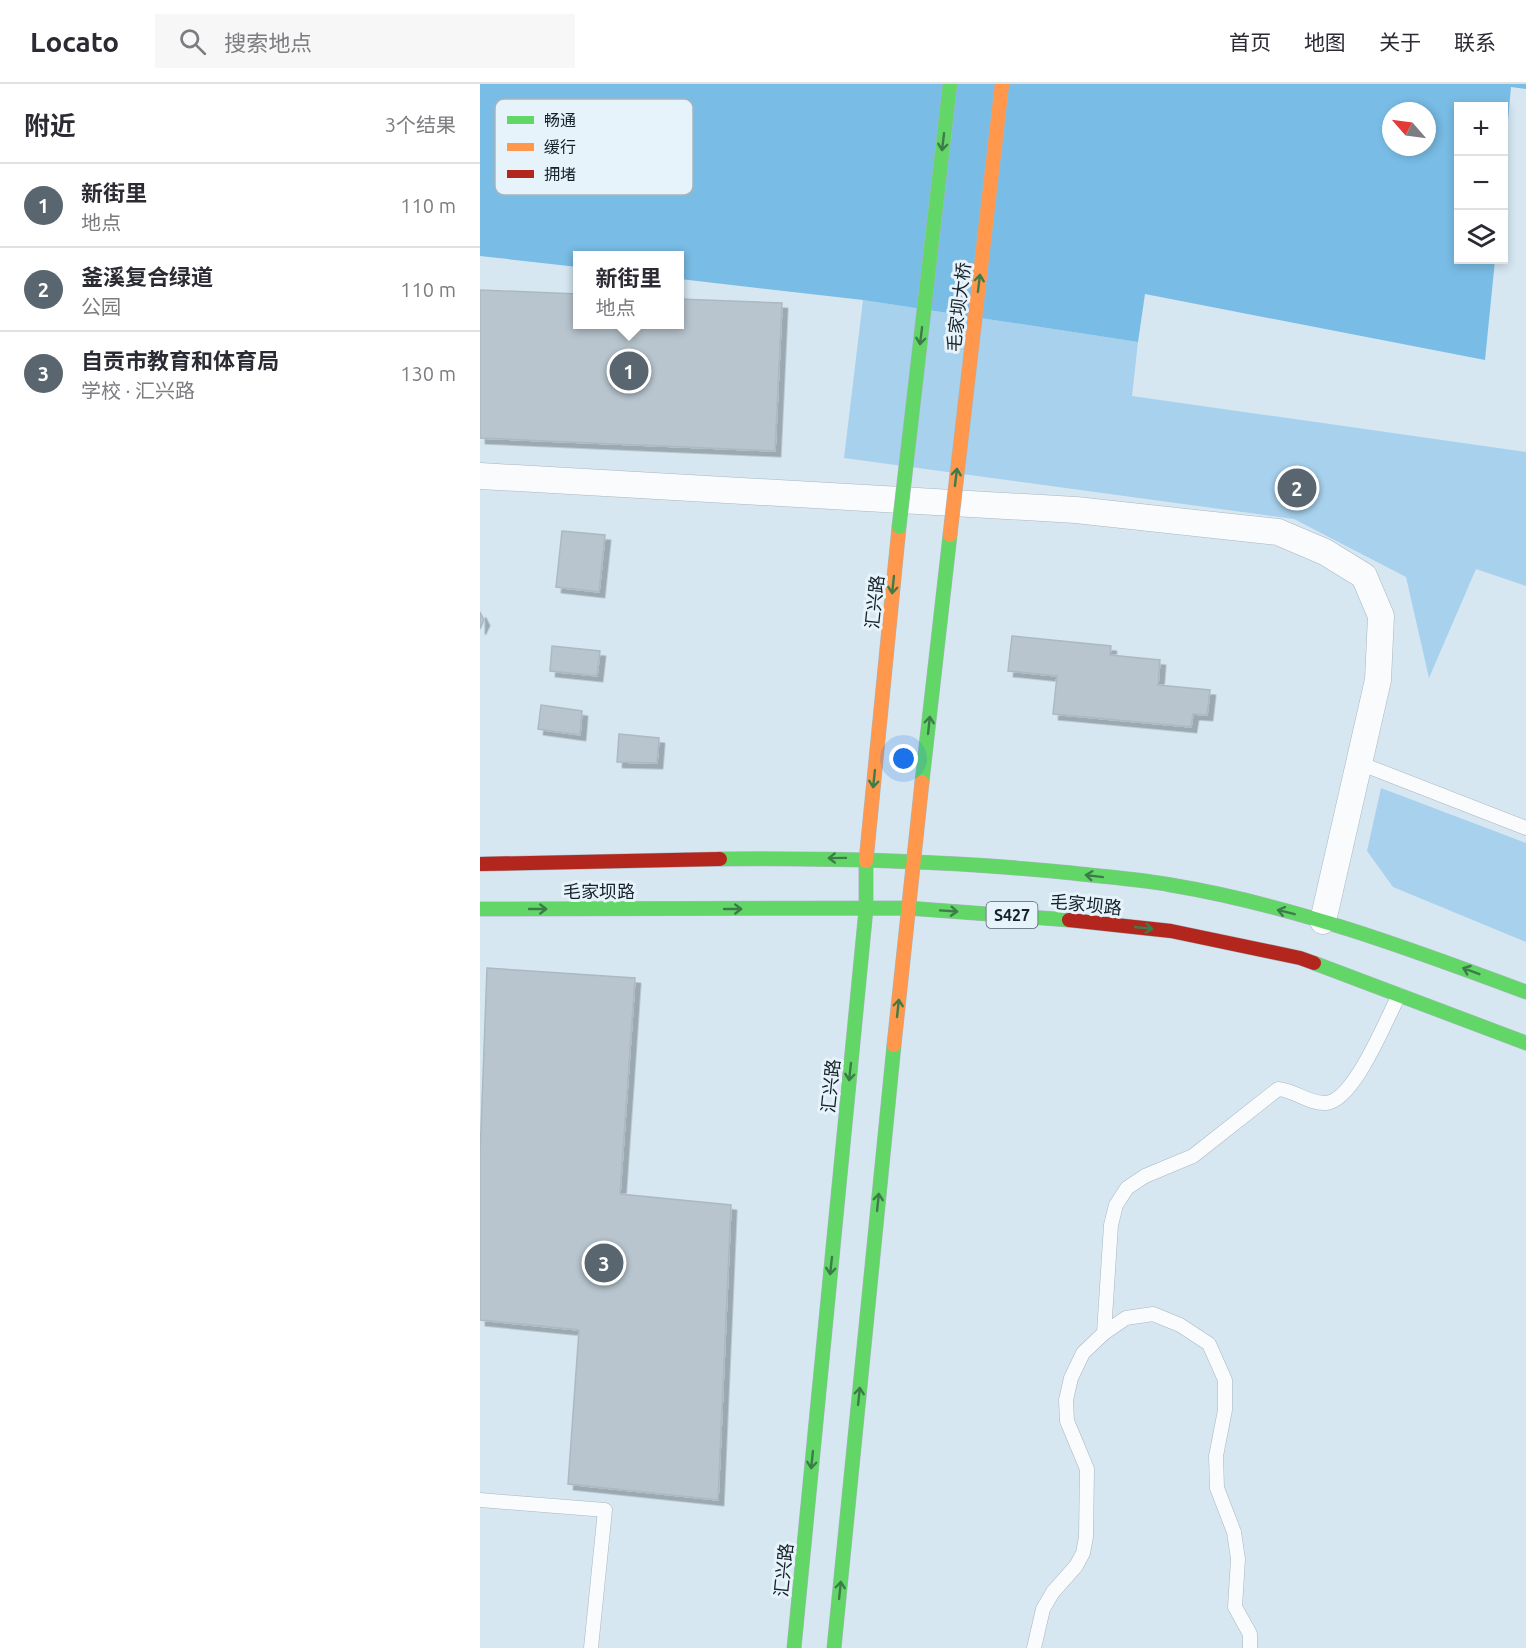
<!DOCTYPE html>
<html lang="zh">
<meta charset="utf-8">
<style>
body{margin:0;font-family:Ubuntu,"Noto Sans SC",sans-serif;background:#f7f7f7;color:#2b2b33}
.controls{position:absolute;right:18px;top:18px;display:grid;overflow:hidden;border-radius:0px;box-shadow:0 3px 9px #0003}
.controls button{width:54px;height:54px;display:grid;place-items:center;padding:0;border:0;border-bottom:2px solid #e1e1e2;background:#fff;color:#2b2b33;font:30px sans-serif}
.compass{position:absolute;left:902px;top:18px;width:54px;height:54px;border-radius:50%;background:#fff;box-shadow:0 3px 9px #0003;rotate:298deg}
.you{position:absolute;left:424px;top:675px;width:21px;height:21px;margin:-15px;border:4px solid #fff;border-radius:50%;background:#1a73e8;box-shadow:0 0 0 9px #1a73e833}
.badge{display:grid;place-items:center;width:39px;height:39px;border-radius:50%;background:#59666f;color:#fff;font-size:20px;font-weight:700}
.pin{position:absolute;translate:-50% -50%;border:3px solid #fff;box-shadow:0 2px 6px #0006}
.popup{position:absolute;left:93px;top:167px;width:111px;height:78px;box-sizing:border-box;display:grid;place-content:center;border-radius:0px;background:#fff;filter:drop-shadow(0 2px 4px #0005);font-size:20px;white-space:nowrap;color:#7c7c81}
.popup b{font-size:22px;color:#2b2b33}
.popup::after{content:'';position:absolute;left:50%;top:100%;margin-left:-12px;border:12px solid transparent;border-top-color:#fff}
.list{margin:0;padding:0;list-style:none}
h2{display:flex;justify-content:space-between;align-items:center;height:78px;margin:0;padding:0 24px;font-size:26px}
h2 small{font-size:20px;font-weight:400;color:#7c7c81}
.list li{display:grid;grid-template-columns:39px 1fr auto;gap:18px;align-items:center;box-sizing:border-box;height:84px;padding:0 24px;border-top:2px solid #e1e1e2}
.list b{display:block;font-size:22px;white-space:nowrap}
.list p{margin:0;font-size:20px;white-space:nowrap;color:#7c7c81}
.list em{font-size:20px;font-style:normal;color:#7c7c81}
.icon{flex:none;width:33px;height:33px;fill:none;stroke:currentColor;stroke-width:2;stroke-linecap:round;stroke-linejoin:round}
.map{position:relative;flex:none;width:1046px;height:1564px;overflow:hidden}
header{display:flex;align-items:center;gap:36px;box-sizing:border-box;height:84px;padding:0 30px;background:#fff;border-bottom:2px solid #e1e1e2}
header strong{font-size:28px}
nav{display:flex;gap:33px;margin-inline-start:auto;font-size:21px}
.search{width:420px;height:54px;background:#f7f7f7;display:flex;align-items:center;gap:15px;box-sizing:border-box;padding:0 21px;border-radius:0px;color:#7c7c81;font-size:22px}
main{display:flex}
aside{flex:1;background:#fff}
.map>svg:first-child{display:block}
.green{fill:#a7d1ed}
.water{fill:#79bce5;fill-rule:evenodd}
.building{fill:#b8c5ce;stroke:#acb9c2;stroke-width:1.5;filter:url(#shadow)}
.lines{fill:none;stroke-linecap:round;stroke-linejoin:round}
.lane-casing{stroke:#a9b6bf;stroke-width:15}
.street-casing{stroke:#a9b6bf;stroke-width:27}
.fast-casing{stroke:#a9b6bf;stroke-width:15}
.slow-casing{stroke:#a9b6bf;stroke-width:15}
.jam-casing{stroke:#a9b6bf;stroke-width:15}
.lane{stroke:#f9fbfd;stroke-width:14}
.street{stroke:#f9fbfd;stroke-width:26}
.fast{stroke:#63d668;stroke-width:14}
.slow{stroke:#ff974d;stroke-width:14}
.jam{stroke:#b3261e;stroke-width:14}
.fast-bridge-casing{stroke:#a9b6bf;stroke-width:15;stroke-linecap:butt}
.slow-bridge-casing{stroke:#a9b6bf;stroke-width:15;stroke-linecap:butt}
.fast-bridge{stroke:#63d668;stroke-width:14}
.slow-bridge{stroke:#ff974d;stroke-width:14}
.oneway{stroke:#3c7c48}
.labels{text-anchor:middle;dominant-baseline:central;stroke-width:6;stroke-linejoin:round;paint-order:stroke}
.shield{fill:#e7f3fb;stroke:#556068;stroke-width:1.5}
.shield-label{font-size:16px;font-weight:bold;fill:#162129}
.street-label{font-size:18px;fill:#162129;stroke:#e7f3fb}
.key{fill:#e7f3fb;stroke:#a8b4bc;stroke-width:1.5}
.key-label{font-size:16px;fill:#162129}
</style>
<header>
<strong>Locato</strong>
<div class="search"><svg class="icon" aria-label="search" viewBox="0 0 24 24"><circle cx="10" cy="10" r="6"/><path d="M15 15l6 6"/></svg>搜索地点</div>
<nav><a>首页</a><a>地图</a><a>关于</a><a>联系</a></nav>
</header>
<main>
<aside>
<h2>附近<small>3个结果</small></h2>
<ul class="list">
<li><span class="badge">1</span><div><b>新街里</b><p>地点</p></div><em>110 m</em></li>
<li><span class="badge">2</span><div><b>釜溪复合绿道</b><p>公园</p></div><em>110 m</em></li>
<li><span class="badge">3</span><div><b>自贡市教育和体育局</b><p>学校 · 汇兴路</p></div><em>130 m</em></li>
</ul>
</aside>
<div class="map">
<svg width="1046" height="1564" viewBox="0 0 1046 1564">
<defs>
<filter id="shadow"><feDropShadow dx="5.5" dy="5.5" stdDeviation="0" flood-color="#0004"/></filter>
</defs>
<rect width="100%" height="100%" fill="#d6e7f2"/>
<g class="green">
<polygon points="383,216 658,258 652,312 1046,368 1046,502 996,485 949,594 926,493 814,435 364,374"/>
<polygon points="901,704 1046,759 1046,858 913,803 887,767"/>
</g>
<path class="water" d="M0 0H1046V5L1031 3 1024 83V22H978V176H1015L1005 276 665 210 658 258 383 216 200 195V172H98V183L0 172ZM911 27H947V63H911Z"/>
<g class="building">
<polygon points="0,206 98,210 98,240 200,240 200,215 302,219 295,367 0,354"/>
<polygon points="82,447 125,451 119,508 76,503"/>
<polygon points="0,528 4,536 0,545"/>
<polygon points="532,552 631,562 630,571 680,576 678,601 730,606 727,631 713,630 711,643 573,630 577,592 528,587"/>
<polygon points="72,562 120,567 117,592 70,587"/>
<polygon points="61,621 102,627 100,651 58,645"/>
<polygon points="139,650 179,654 177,679 137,678"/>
<polygon points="7,884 155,894 140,1110 251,1121 238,1416 88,1400 99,1246 0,1236 0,1072"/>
</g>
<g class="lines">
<defs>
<g id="lane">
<polyline points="879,679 1046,744"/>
<path d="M624 1249 631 1141 636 1121 647 1104 665 1092 713 1072 798 1005C815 1006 828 1020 846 1019 874 1017 906 936 919 911"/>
<polyline points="0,1416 125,1426 111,1564"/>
<polyline points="554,1564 563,1525 573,1508 596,1482 603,1469 606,1453 607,1385 587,1337 586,1316 591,1294 603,1269 624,1249 646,1234 673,1230 700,1241 729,1260 745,1296 745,1326 736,1372 737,1404 754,1448 758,1475 755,1523 770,1550 770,1564"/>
</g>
<polyline id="street" points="0,392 596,426 798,448 845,468 884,492 901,532 898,596 843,837"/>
<g id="fast">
<polyline points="442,698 470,451"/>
<path d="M240 775C358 774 475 777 592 789 625 793 658 795 691 801 812 821 931 865 1046 908"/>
<polyline points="0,825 427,824 589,836"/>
<polyline points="834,879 1046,959"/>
<polyline points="314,1564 386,825 386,777"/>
<polyline points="354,1564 414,961"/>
</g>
<g id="slow">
<polyline points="386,777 419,443"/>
<polyline points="414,961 442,698"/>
</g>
<g id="jam">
<polyline points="0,780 240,775"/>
<polyline points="589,836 691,847 820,874 834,879"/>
</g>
</defs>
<use href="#lane" class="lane-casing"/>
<use href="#street" class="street-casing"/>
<use href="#fast" class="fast-casing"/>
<use href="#slow" class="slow-casing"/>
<use href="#jam" class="jam-casing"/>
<use href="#lane" class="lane"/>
<use href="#street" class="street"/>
<use href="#fast" class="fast"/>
<use href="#slow" class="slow"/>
<use href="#jam" class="jam"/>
<defs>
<polyline id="fast-bridge" points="419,443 470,0"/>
<polyline id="slow-bridge" points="470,451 522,0"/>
</defs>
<use href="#fast-bridge" class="fast-bridge-casing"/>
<use href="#slow-bridge" class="slow-bridge-casing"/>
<use href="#fast-bridge" class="fast-bridge"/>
<use href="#slow-bridge" class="slow-bridge"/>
</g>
<defs><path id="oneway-shaft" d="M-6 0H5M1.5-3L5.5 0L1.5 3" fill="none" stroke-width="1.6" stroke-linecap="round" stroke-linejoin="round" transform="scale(1.5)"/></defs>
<g class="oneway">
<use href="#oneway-shaft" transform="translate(463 58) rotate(97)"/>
<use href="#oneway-shaft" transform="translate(499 199) rotate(-83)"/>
<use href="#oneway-shaft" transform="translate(441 252) rotate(97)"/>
<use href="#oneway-shaft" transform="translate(476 393) rotate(-83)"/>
<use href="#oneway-shaft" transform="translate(413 501) rotate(96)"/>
<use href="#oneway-shaft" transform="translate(449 641) rotate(-84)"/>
<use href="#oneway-shaft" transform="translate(394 695) rotate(96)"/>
<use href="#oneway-shaft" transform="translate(357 774) rotate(179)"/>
<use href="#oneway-shaft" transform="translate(614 792) rotate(-173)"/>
<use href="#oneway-shaft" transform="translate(58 825)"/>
<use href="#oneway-shaft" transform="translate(253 825)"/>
<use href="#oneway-shaft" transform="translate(469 827) rotate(4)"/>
<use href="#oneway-shaft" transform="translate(806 828) rotate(-166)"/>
<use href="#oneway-shaft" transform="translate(664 844) rotate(6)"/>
<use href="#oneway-shaft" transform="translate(991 887) rotate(-159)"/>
<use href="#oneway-shaft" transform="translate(418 924) rotate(-84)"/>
<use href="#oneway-shaft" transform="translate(370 988) rotate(96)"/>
<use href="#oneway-shaft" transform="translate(398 1118) rotate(-84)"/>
<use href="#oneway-shaft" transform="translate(351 1182) rotate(96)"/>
<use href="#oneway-shaft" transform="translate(379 1312) rotate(-84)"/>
<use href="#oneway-shaft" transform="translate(332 1376) rotate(96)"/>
<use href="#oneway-shaft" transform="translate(360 1506) rotate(-84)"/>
</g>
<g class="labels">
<rect class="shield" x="506.5" y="818" width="51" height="26" rx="4.5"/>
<g class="shield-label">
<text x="532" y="831">S427</text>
</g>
<g class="street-label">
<text transform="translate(478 223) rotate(-83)">毛家坝大桥</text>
<text transform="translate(394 518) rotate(-84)">汇兴路</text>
<text x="119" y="807">毛家坝路</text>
<text transform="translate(606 820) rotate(6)">毛家坝路</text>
<text transform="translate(350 1002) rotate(-84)">汇兴路</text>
<text transform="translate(303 1486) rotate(-84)">汇兴路</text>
</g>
</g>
<rect x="15" y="15" width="198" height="96" rx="9" class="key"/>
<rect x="27" y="32" width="27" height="8" fill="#63d668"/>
<rect x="27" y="59" width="27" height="8" fill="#ff974d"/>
<rect x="27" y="86" width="27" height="8" fill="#b3261e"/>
<g class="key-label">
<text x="64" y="42">畅通</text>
<text x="64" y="69">缓行</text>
<text x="64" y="96">拥堵</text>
</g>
</svg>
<div class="controls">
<button>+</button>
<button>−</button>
<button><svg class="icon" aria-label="layers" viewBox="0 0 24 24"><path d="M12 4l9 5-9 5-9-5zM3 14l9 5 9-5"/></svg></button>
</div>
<svg class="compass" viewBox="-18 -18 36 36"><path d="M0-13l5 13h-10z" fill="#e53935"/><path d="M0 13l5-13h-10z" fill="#7c7c81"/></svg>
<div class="you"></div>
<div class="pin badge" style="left:149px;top:287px">1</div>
<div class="popup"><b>新街里</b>地点</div>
<div class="pin badge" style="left:817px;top:404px">2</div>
<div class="pin badge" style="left:124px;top:1179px">3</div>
</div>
</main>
